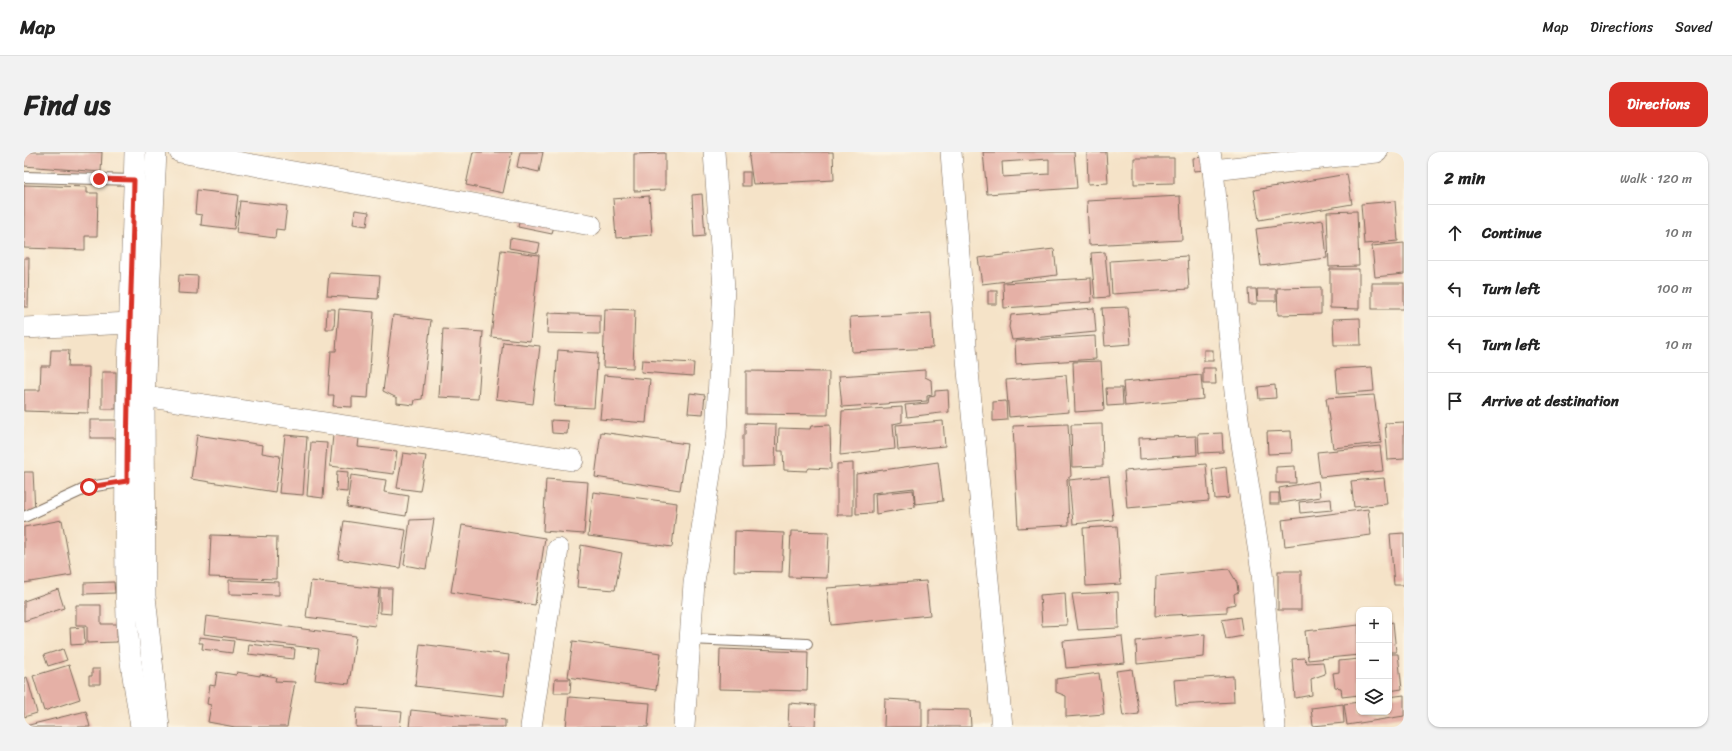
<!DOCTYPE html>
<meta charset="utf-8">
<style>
body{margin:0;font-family:Sriracha,sans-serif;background:#f2f2f2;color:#222}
.controls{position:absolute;right:12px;bottom:12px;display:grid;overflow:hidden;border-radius:8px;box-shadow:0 1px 3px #0004}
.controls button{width:36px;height:36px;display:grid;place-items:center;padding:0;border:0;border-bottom:1px solid #e0e0e0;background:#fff;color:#222;font:20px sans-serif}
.stop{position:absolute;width:12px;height:12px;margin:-9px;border:3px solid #d93025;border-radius:50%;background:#fff}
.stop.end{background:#d93025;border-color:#fff;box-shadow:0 1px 4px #0008}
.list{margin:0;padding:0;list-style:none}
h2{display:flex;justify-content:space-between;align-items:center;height:52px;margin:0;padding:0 16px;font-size:17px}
h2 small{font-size:13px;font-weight:400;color:#767676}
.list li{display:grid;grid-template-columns:26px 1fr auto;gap:12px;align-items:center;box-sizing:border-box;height:56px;padding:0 16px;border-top:1px solid #e0e0e0}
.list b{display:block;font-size:15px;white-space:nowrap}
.list em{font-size:13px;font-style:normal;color:#767676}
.icon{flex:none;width:22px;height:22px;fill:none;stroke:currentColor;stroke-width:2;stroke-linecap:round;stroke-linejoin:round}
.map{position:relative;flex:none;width:1380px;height:575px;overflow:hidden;border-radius:12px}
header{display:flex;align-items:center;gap:24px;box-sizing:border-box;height:56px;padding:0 20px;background:#fff;border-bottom:1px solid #e0e0e0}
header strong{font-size:19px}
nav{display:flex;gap:22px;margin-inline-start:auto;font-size:14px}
.intro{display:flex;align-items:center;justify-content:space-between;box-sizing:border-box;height:96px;padding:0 24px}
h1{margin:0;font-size:28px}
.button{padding:10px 18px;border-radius:12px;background:#d93025;color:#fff;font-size:14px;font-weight:700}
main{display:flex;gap:24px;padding:0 24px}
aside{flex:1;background:#fff;border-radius:12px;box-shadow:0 1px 3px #0004}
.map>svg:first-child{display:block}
.building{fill:#e5b0a6;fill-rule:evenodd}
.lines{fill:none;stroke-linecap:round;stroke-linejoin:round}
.service-casing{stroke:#7c6b5a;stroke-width:12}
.minor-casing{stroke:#7c6b5a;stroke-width:22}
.service{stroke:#fff;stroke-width:10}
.minor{stroke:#fff;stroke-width:21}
.route{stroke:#d93025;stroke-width:5}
</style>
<header>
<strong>Map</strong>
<nav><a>Map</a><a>Directions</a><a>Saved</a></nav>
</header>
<div class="intro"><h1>Find us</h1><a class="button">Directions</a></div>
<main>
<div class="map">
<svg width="1380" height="575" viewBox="0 0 1380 575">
<rect width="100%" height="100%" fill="#fcf5e5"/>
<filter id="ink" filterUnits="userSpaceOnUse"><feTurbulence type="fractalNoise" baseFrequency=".025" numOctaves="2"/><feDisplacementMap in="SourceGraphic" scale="8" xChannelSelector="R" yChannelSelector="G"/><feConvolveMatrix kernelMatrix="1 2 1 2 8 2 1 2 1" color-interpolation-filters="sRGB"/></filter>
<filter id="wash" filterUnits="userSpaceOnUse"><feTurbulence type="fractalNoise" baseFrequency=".012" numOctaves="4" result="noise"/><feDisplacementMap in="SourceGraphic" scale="16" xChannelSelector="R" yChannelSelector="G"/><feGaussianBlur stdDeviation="0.9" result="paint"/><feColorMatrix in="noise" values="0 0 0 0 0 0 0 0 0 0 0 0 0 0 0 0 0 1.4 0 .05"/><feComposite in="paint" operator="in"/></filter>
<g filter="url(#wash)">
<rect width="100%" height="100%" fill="#f5e3c8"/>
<g id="blocks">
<g class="building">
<polygon points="0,0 78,0 77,20 0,14"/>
<polygon points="449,0 488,0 479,41 442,33"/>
<polygon points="496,0 519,0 515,20 493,15"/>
<polygon points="726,0 809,0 810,28 729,32 725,6"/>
<path d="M959 0H1050L1053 36 963 42ZM1025 7V22L979 25 978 10Z"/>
<polygon points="1063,0 1082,0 1084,31 1064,32"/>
<polygon points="641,1 641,38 610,39 610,2"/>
<polygon points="1181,5 1182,18 1170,19 1169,6"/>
<polygon points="1110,6 1150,6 1150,31 1110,32"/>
<rect x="718" y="20" width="8" height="14"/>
<polygon points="1323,22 1328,52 1235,68 1230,38"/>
<polygon points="0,33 63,35 63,41 74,41 73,84 61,84 61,98 0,96"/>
<polygon points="173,38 214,43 210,77 177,73 178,63 171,62"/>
<polygon points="678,42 681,84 670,85 668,43"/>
<polygon points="625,44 628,83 592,86 589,47"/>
<polygon points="1156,44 1158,88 1065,93 1063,49"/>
<polygon points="216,49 263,54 260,78 252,77 251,86 212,81"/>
<polygon points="1371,49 1374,89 1340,92 1337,52"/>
<polygon points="331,58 345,60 343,74 329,72"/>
<polygon points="1333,59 1335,114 1305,115 1303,60"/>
<polygon points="496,66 530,73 528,82 494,75"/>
<polygon points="1299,68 1303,106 1237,114 1232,77"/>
<polygon points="486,86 516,91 514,101 485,96"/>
<polygon points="1380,91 1380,122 1351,125 1348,94"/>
<polygon points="1030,97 1033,123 958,132 954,106"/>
<polygon points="477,98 515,103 506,189 467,185"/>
<polygon points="1081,100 1085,145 1071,146 1067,101"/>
<polygon points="1163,104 1165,137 1088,142 1086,109"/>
<polygon points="0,106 5,106 4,155 0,155"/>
<polygon points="1306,117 1335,117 1335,157 1306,156"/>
<polygon points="305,121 356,124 354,147 303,144"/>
<polygon points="155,123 174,124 173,142 154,141"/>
<polygon points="1067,126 1068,150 980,156 979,131"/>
<rect x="1348" y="131" width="32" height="26"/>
<polygon points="1297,135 1297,162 1254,163 1253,136"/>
<polygon points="1224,137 1232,137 1233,152 1225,152"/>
<polygon points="1233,137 1252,137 1252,149 1234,149"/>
<rect x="964" y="139" width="9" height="13"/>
<polygon points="1104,155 1107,192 1081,194 1078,156"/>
<polygon points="1070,156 1072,180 988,188 985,175 987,163"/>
<polygon points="303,157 311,157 310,177 302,177"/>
<polygon points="315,157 350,160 344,246 328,245 328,255 309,254 310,243 304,243 307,199 312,199"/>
<polygon points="581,157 611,158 609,216 579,215"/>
<polygon points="524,161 576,163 576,182 523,181"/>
<polygon points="907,161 909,196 828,200 826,165"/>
<polygon points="369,163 407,168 398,247 391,248 390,253 373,251 373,246 359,239"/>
<polygon points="1336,166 1337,193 1310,193 1309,167"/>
<polygon points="419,177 459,180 454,247 415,245"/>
<polygon points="1071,184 1072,207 992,212 991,189"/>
<polygon points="479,190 516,194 509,252 472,247"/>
<polygon points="27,198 45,198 44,215 65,215 64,261 0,259 0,238 16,238 17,214 26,214"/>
<polygon points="534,198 574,201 570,256 530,254"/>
<rect x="1180" y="198" width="9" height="11"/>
<polygon points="618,208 670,211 669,224 617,220"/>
<polygon points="1077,209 1080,258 1051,260 1049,210"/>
<polygon points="1348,215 1350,239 1314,242 1312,217"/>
<polygon points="1179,216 1191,216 1192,232 1179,232"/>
<polygon points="901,218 901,225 907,228 908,243 903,244 903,249 818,255 815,224"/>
<polygon points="722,219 805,220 804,263 722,262"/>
<rect x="78" y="220" width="14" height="37"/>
<polygon points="580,223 626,227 622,271 576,267"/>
<polygon points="1042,223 1045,260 985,265 982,228"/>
<polygon points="1177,223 1179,247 1101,254 1099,230"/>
<polygon points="1251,233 1252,246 1235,247 1234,235"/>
<polygon points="1082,236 1098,236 1099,253 1083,254"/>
<polygon points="924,238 925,260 883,265 881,253 904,251 905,245 911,244 911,239"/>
<polygon points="666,241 681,243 679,262 664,261"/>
<polygon points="1350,243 1357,291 1309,296 1302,246"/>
<polygon points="982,249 983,268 969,269 969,250"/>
<polygon points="878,255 878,270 869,272 871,297 816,303 818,259"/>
<rect x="66" y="268" width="28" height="18"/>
<polygon points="527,268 544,269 543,282 528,281"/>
<polygon points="919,269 921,294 874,298 872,273"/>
<polygon points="1380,270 1380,307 1364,308 1361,271"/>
<polygon points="721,271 752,272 751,314 719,315 719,283 721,283"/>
<polygon points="1044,272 1047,324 1043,327 1045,373 994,376 989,274"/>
<polygon points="1078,272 1079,314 1048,315 1047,273"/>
<polygon points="806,273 807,317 785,316 783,319 760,318 759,299 754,299 755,276 786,277 787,274"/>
<polygon points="1267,279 1268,301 1244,302 1243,280"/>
<polygon points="577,280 663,292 656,338 571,325"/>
<polygon points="1198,281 1199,300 1175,301 1174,282"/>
<polygon points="173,283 239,293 238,301 256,304 251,340 167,327"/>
<polygon points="261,283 283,285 279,343 255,341"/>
<polygon points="309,283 335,286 334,295 373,299 370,322 306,314"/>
<polygon points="1172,284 1173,303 1116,307 1115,286"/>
<polygon points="287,290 303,291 299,346 283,344"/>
<polygon points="1356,294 1359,319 1296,325 1293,300"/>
<polygon points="379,301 402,304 396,339 373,336"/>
<polygon points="914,310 919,349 891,352 890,336 848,341 848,361 832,362 832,322"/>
<polygon points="829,311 829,363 813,363 813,312"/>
<polygon points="1182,312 1185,349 1103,356 1100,319"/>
<polygon points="1271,314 1272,331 1252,331 1252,315"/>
<polygon points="1202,315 1205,346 1191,347 1188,317"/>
<polygon points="313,319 324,320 323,340 312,339"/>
<polygon points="0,320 9,320 11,359 0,359"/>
<polygon points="327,323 362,328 360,340 385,344 382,364 323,355"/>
<polygon points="1085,324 1089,368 1049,372 1045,328"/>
<polygon points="1360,326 1363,352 1330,355 1327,329"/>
<polygon points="522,327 564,330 560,382 519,379"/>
<polygon points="1294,329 1296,345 1257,351 1255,336"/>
<polygon points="889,338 891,355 852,362 851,342"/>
<polygon points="569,340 653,351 648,395 564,384"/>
<rect x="1246" y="341" width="9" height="11"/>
<polygon points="1307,347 1308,358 1276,361 1275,350"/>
<polygon points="1344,357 1347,383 1261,394 1258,368"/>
<polygon points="410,367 402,417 380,413 386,368"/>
<polygon points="38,368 48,423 0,431 0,375"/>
<polygon points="320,369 382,378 376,416 314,407"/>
<polygon points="438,373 521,386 511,453 427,440"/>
<polygon points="1093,374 1097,432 1062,434 1059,376"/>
<polygon points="711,379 760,381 758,420 710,419"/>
<polygon points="767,379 805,380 803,426 765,425"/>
<polygon points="1380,381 1380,433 1370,433 1366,382"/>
<polygon points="187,383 253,385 252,427 185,425"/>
<polygon points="557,393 598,401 591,438 553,435"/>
<polygon points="1205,417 1213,431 1214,440 1210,442 1211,452 1203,454 1203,460 1131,464 1132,424"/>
<rect x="1254" y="419" width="23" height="39"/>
<polygon points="205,428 255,430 255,443 205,442"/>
<polygon points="287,429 355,437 351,474 282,465"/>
<polygon points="902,429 906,463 807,473 803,436"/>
<polygon points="90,430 91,441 60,442 60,431"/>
<polygon points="356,436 368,436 367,462 356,461"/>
<polygon points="34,437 40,456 0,469 0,449"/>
<polygon points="1094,440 1095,476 1054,478 1048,442"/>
<polygon points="1041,441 1043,473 1018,474 1016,443"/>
<polygon points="52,453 77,453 77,472 93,472 93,490 63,491 63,473 52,473"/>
<polygon points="182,464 332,484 325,532 291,528 295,497 180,482"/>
<polygon points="1216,465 1219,484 1202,487 1198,468"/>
<polygon points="1369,470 1372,500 1365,500 1365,471"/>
<polygon points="1335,473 1335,503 1284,508 1281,479"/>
<polygon points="60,475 61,492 47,493 46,476"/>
<polygon points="1181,482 1180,505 1113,512 1112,489"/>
<polygon points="1098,484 1101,511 1042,516 1039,489"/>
<polygon points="175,485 210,489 208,501 178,497 179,491 175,491"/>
<polygon points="549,489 637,501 632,538 544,525"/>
<polygon points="225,492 271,497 270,507 224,502"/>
<polygon points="396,492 485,503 480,544 391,534"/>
<polygon points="39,497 43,508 24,514 20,503"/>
<polygon points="696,497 784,500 783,539 695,537"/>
<polygon points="1365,502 1374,502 1378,537 1365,539"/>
<polygon points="1280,506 1283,511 1299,510 1301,522 1287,527 1288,543 1271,546 1268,507"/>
<polygon points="1335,507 1335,543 1318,545 1317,536 1311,535 1309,521 1315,520 1315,509"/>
<polygon points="45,513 56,547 20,559 9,524"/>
<polygon points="68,517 76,517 76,532 65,532 65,524 68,524"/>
<polygon points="1108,517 1115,562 1099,564 1092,519"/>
<polygon points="193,520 212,523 213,520 236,524 236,522 252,525 251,529 271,530 263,575 211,575 184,570 187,553 183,552 186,533 191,534"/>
<polygon points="1075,521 1080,562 1042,565 1042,544 1032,540 1032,527"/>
<polygon points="1209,524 1210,550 1152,553 1150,528"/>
<polygon points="3,525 13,561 0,565 0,526"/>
<polygon points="531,527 547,527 546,541 530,541"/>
<polygon points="1380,543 1380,564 1323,573 1320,552 1335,550 1335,560 1365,560 1365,545"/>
<polygon points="545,545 626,551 624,575 542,575"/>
<polygon points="861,547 898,549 898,575 860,575"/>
<polygon points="765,551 792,553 791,575 764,575"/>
<polygon points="1319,552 1320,571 1289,574 1287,556"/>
<polygon points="333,556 378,560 376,575 332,575"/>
<polygon points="905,557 946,558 947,575 905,575"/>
<polygon points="387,558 481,568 481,575 385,575"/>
<polygon points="62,559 66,575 1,575 1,574"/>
</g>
</g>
</g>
<g filter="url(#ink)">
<use href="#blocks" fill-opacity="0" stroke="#7c6b5a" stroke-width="1"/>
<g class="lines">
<defs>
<g id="service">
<polyline points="0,25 110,28"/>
<polyline points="0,365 65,335 103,329"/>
<polyline points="666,487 783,492"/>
</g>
<g id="minor">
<path d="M111 0C107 156 98 312 103 467 104 503 112 540 117 575"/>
<polyline points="132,0 120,244 121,444 135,575"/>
<polyline points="156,0 567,73"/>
<polyline points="927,0 944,219 978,575"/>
<polyline points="1186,0 1189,18 1213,260 1238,420 1251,575"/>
<polyline points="1189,18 1353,0"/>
<polyline points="0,176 107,171"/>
<polyline points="120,244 549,308"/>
<polyline points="507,575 534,397"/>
<polyline points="660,575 670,431 692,282 700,136 690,0"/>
</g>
</defs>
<use href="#service" class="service-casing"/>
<use href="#minor" class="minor-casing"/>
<use href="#service" class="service"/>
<use href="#minor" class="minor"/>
</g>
</g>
<g class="lines" filter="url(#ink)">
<path class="route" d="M65 335 103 329C103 229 108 129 110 28L75 27"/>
</g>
</svg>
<div class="controls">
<button>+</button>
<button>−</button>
<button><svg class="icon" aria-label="layers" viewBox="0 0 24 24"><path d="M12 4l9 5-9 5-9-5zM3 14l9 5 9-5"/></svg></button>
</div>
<div class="stop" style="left:65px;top:335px"></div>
<div class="stop end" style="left:75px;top:27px"></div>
</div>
<aside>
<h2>2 min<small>Walk · 120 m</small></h2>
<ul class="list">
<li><svg class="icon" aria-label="ahead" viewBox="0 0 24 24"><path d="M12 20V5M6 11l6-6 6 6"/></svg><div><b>Continue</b></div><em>10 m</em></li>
<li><svg class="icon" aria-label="left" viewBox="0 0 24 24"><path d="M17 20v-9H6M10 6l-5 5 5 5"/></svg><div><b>Turn left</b></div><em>100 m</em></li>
<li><svg class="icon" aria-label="left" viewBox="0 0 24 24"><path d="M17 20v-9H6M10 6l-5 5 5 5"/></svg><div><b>Turn left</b></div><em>10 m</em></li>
<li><svg class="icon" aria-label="arrive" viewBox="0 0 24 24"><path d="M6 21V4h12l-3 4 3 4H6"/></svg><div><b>Arrive at destination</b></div></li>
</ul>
</aside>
</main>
